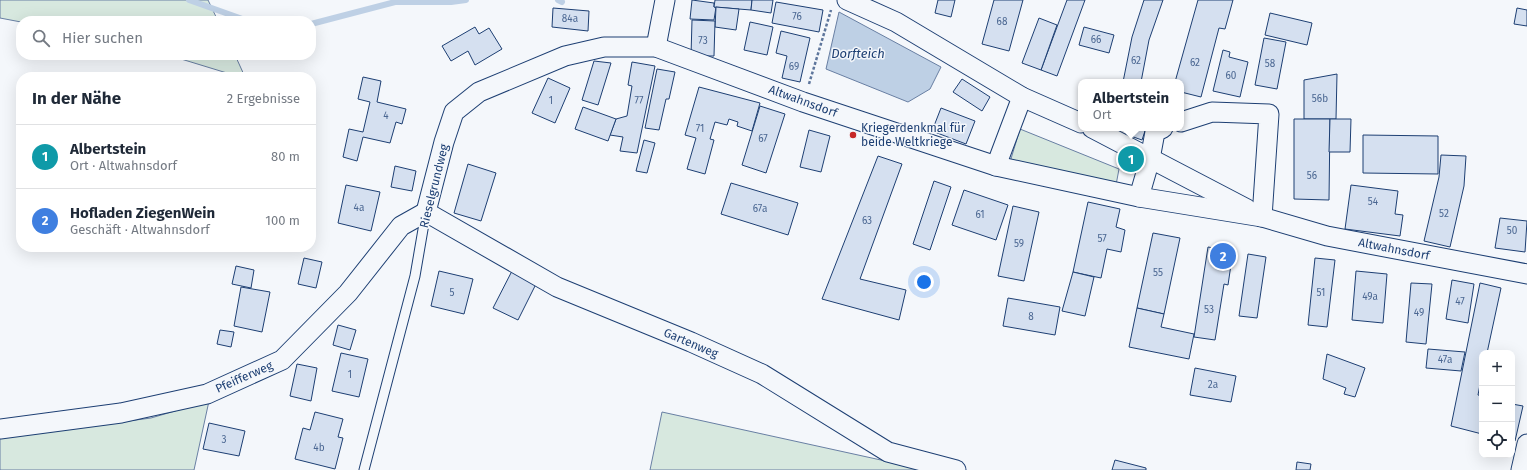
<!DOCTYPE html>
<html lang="de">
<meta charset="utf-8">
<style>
body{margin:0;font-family:"Fira Sans",sans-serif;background:#f6f6f7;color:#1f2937}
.controls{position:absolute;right:12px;bottom:12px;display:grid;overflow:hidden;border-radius:8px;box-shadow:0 4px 16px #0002}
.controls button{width:36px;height:36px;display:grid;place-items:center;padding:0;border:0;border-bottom:1px solid #e0e1e3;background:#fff;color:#1f2937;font:20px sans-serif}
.you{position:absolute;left:924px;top:282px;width:14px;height:14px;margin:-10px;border:3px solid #fff;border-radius:50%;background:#1a73e8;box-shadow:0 0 0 6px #1a73e833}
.badge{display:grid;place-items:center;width:26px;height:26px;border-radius:50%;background:#111827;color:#fff;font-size:13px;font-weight:700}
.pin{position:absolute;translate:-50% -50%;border:2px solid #fff;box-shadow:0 1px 4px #0006}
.popup{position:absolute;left:1078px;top:79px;width:106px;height:52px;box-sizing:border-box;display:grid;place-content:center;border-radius:8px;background:#fff;filter:drop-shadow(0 1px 3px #0005);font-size:13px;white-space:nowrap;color:#747a83}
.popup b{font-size:15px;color:#1f2937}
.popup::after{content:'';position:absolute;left:50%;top:100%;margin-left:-8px;border:8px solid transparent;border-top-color:#fff}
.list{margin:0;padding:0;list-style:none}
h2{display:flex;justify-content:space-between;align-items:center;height:52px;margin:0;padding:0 16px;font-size:17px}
h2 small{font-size:13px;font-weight:400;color:#747a83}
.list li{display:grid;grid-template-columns:26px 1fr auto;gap:12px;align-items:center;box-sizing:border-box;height:64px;padding:0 16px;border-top:1px solid #e0e1e3}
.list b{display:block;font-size:15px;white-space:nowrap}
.list p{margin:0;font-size:13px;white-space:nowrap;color:#747a83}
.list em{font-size:13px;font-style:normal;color:#747a83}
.icon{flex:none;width:22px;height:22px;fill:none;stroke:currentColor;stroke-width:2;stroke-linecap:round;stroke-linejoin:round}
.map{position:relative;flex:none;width:1527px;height:470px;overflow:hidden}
.search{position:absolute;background:#fff;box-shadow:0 4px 16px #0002;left:16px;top:16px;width:300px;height:44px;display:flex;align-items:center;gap:10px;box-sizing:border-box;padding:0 14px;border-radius:16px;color:#747a83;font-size:15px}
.panel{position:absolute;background:#fff;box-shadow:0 4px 16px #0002;left:16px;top:72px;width:300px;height:180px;border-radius:16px}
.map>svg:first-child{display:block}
.green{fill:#d7e8df;stroke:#687fa3}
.water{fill:#bed0e5;stroke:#687fa3}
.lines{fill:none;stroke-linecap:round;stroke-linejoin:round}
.stream{stroke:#bed0e5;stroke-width:6}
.building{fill:#d5e0f0;stroke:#1d3f73}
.lane-casing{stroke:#1d3f73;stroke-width:11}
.street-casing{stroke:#1d3f73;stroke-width:21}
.path{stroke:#5e769c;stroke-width:2.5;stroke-dasharray:3 2;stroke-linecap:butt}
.lane{stroke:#f4f7fb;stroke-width:9}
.street{stroke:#f4f7fb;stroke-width:19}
.poi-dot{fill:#c62828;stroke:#f4f7fb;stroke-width:1.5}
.labels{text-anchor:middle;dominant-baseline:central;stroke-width:3;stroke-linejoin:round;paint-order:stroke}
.number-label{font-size:10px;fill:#4b6792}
.street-label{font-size:12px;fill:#1d3f73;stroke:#f4f7fb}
.poi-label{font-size:12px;fill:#1d3f73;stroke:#f4f7fb;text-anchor:start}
.water-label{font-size:13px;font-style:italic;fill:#1d3f73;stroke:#f4f7fb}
</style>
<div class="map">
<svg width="1527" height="470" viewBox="0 0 1527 470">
<rect width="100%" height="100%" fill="#f4f7fb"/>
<g class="green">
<polygon points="0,0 208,0 218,21 21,22 0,18"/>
<polygon points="168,55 235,55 245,77 240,77"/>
<polygon points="1020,129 1119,169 1116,185 1010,162"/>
<polygon points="209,401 194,470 0,470 0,438 151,418"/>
<polygon points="662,412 890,462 922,470 650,470"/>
</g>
<polygon class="water" points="839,12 941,67 930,89 908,102 826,69"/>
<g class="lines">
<g class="stream">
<polyline points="189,0 248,21"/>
<polyline points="558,0 562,2"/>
<polyline points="311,24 395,2 451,2 466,0"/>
</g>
</g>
<g class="building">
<polygon points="692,0 714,3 714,7 716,7 714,20 690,19"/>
<polygon points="715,0 752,0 751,10 714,7"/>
<polygon points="752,0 773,0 771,13 751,10"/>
<polygon points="938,0 955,0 951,17 935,13"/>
<polygon points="994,0 1023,0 1009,51 982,44"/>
<polygon points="1067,0 1085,0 1057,76 1041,70"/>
<polygon points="1144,0 1163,0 1149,40 1141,82 1123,82 1132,37"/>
<polygon points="1198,0 1233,0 1225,29 1219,28 1201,97 1181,92 1181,82 1175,82"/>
<polygon points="776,2 823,10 819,32 772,23"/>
<polygon points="716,7 739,9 736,30 715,27"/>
<polygon points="553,8 589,11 588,31 552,27"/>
<polygon points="1517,8 1527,10 1527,26 1514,24"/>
<polygon points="1270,13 1312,23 1307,45 1265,35"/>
<polygon points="1039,18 1057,25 1041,70 1022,63"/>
<polygon points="692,20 715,21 714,56 691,56"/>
<polygon points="750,22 773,27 767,55 744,50"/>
<polygon points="475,27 479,34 489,28 502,49 475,65 468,51 451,61 442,46"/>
<polygon points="1084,27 1114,35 1109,53 1079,45"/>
<polygon points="781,31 810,38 800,82 782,78 787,56 776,53"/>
<polygon points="1264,38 1286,42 1277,89 1255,85"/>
<polygon points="1223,50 1230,52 1229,57 1248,62 1240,97 1213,91"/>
<polygon points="594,61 611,63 598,105 582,100"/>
<polygon points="632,62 655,66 637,153 620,151 623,137 610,135 616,119 627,116 632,86 628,85"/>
<polygon points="657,69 675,72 669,99 666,99 659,130 645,128"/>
<polygon points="283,74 294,76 294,77 282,77"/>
<polygon points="1337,74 1336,119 1304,119 1304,80"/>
<polygon points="363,77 381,81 377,102 406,109 402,124 396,122 390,143 363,137 357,161 343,157 349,129 363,132 370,102 358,99"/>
<polygon points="548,78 570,88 555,123 532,113"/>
<polygon points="962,79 990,97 982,111 953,92"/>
<polygon points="699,87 760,103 752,131 737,126 738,122 729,119 727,125 715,122 710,139 714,140 705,174 687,169 696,138 685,135"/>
<polygon points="760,106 785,114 766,173 742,165"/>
<polygon points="583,107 616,119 608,141 575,129"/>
<polygon points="941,108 975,121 966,144 932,131"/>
<polygon points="1294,119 1330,119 1329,200 1294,199"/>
<polygon points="1330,119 1351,119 1350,152 1329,152"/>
<polygon points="1128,128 1146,128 1142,140 1125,134"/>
<polygon points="809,130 830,136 821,172 800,167"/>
<polygon points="1363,135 1438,136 1438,174 1363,173"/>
<polygon points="644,140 655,143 647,173 636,171"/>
<polygon points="1441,155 1466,156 1464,186 1450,247 1424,241 1439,177"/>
<polygon points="878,156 902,164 860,279 906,290 899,320 822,299"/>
<polygon points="468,164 496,173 481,221 454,213"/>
<polygon points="395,166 416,171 412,191 391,187"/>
<polygon points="934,181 951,187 930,250 913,244"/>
<polygon points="731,183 798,203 788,235 721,214"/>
<polygon points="346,185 380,192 371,231 338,223"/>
<polygon points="1351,185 1398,191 1395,214 1403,215 1400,236 1345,229"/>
<polygon points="964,190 1008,205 996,240 952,225"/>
<polygon points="1088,202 1120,209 1116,227 1125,230 1121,252 1107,249 1101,278 1073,272"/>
<polygon points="1013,206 1039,212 1024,281 998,276"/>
<polygon points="1500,218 1527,221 1525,252 1495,248"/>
<polygon points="1153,233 1180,238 1164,314 1137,308"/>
<polygon points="1208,247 1233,251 1228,285 1224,284 1215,340 1194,337"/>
<polygon points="1248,254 1266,257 1257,318 1239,316"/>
<polygon points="304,258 322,262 316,288 298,284"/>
<polygon points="1315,258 1335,260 1327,327 1308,325"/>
<polygon points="236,266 254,270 251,288 232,284"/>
<polygon points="513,269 537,282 518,320 493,308"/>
<polygon points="439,271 473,279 464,314 431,306"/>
<polygon points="1356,271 1387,274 1383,323 1352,320"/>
<polygon points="1073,272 1094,277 1085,316 1062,311"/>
<polygon points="1452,280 1474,284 1468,323 1446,319"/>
<polygon points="1411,283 1432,284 1426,344 1406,342"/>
<polygon points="1480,283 1501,288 1487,353 1482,353 1482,374 1478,395 1482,396 1482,434 1451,426"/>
<polygon points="241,287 270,292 262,332 234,326"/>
<polygon points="1008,298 1060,307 1055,335 1003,326"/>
<polygon points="1137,308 1164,314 1161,327 1194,334 1189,359 1129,347"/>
<polygon points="338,325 356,330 350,350 333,345"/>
<polygon points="220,330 234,332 231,347 217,344"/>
<polygon points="1428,349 1465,352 1461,371 1426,368"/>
<polygon points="341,353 368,359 359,397 332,391"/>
<polygon points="1327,354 1365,368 1355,397 1344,394 1346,388 1323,379"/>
<polygon points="297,364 317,368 311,401 290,396"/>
<polygon points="1195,368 1236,376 1231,402 1190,395"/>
<polygon points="1512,404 1523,406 1515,441 1512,441"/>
<polygon points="315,412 343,419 338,437 343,438 335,469 295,459 303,428 310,430"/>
<polygon points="209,423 245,431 239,456 203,449"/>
<polygon points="1115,460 1146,468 1146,470 1112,470"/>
<polygon points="1297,462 1311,464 1310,470 1296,470"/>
</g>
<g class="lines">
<defs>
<polyline id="lane" points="364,470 415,276 426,212"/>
<g id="street">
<polyline points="847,0 896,22 1022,97 1081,123"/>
<polyline points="656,47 665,0"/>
<polyline points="1181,122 1212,112 1269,114 1262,217"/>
<polyline points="1092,128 1247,209"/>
<polyline points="996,166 1022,97"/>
<polyline points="1139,197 1150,159 1155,132 1163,128"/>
<polyline points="426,212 444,142 454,112 479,92 565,56 604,47 656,47 803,102 996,166 1139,197 1262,217 1327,236 1527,274"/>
<polyline points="426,212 557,287 691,342 762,374 888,452 956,470"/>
<polyline points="0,429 121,413 207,394 282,360 348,293 401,226 426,212"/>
<polyline points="1521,470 1527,444"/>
</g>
</defs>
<use href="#lane" class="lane-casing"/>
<use href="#street" class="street-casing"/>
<polyline class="path" points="809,84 831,10"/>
<use href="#lane" class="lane"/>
<use href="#street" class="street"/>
</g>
<circle class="poi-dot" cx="853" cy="135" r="4"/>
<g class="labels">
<g class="number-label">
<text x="797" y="17">76</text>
<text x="570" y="19">84a</text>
<text x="1002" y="22">68</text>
<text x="1096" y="40">66</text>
<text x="703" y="41">73</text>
<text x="1136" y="61">62</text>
<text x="1195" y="63">62</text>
<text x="1270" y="64">58</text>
<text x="794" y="67">69</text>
<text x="1231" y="76">60</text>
<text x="1320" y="99">56b</text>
<text x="551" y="101">1</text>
<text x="639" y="101">77</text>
<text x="386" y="116">4</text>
<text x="700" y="129">71</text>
<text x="763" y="139">67</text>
<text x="1312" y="176">56</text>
<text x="1373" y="202">54</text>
<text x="359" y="208">4a</text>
<text x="760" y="209">67a</text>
<text x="1444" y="214">52</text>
<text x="980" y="215">61</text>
<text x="867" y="221">63</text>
<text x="1512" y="231">50</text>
<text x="1102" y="239">57</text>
<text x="1019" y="244">59</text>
<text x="1158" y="273">55</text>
<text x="452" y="293">5</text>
<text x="1321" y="293">51</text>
<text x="1370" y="297">49a</text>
<text x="1460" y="302">47</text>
<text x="1209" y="310">53</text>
<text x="1419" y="313">49</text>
<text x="1031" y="317">8</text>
<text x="1445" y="360">47a</text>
<text x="350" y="375">1</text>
<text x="1213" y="385">2a</text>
<text x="224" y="440">3</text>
<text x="319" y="448">4b</text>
</g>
<g class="street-label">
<text transform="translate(803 101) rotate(20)">Altwahnsdorf</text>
<text transform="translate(434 186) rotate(-76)">Rieselgrundweg</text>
<text transform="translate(1394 249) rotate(11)">Altwahnsdorf</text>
<text transform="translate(691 343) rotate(23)">Gartenweg</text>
<text transform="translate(244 377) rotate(-24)">Pfeifferweg</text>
</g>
<g class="poi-label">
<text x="861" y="128">Kriegerdenkmal für<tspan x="861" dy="14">beide Weltkriege</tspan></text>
</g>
<g class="water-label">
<text x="858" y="53">Dorfteich</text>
</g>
</g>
</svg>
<div class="controls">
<button>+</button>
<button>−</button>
<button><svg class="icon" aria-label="locate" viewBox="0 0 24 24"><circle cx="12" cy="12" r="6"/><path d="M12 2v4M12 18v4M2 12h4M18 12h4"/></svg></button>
</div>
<div class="you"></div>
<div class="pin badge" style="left:1131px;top:159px;background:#0f9aa8">1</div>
<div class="popup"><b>Albertstein</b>Ort</div>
<div class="pin badge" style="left:1223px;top:256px;background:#3f7fe0">2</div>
<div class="search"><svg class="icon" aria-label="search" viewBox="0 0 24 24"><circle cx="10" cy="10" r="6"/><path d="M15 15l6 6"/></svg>Hier suchen</div>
<section class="panel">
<h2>In der Nähe<small>2 Ergebnisse</small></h2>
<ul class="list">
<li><span class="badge" style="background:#0f9aa8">1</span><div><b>Albertstein</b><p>Ort · Altwahnsdorf</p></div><em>80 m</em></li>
<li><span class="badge" style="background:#3f7fe0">2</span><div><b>Hofladen ZiegenWein</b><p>Geschäft · Altwahnsdorf</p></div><em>100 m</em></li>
</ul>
</section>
</div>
